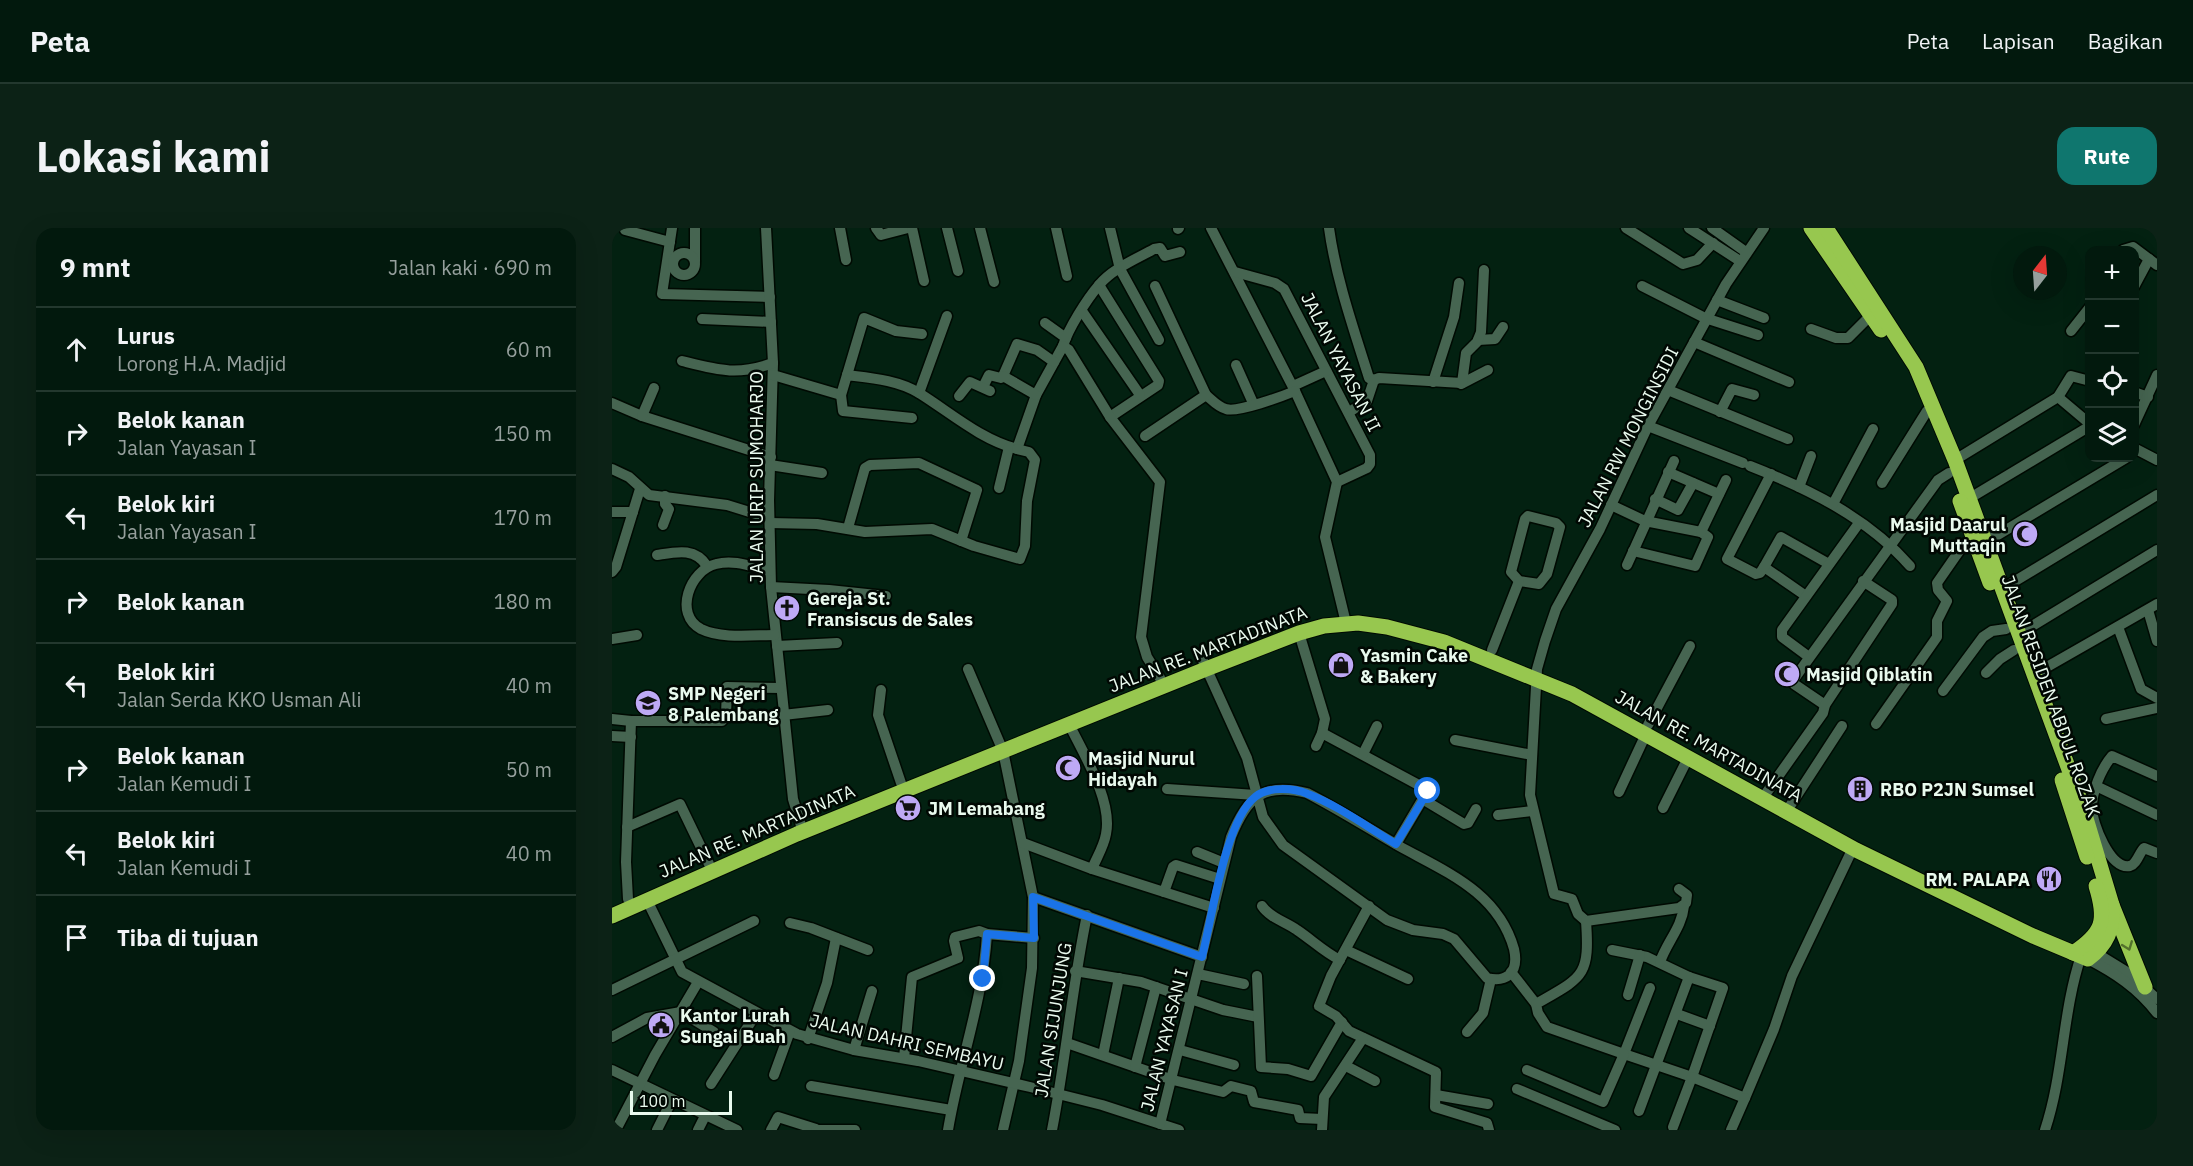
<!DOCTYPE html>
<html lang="id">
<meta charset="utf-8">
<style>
body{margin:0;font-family:"IBM Plex Sans",sans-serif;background:#0c2216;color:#f1f3f6}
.controls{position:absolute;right:18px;top:18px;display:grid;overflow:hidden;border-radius:12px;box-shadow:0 6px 24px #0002}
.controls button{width:54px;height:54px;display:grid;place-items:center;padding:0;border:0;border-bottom:2px solid #23382e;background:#02190d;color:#f1f3f6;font:30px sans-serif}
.compass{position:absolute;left:1401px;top:18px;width:54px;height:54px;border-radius:50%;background:#02190d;box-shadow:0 6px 24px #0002;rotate:17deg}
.scale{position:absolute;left:18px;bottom:15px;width:102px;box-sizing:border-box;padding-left:6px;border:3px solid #e9faee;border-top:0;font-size:16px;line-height:21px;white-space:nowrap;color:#e9faee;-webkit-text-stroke:4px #010803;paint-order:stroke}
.stop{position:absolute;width:18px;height:18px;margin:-14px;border:4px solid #1a73e8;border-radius:50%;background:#fff}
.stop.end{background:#1a73e8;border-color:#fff;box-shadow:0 2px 6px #0008}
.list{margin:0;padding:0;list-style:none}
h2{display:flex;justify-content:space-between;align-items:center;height:78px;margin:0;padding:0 24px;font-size:26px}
h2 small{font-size:20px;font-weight:400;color:#96a09d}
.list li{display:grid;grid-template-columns:39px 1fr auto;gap:18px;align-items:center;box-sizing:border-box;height:84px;padding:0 24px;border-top:2px solid #23382e}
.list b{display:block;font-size:22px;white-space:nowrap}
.list p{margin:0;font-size:20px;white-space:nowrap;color:#96a09d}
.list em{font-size:20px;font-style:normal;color:#96a09d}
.icon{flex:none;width:33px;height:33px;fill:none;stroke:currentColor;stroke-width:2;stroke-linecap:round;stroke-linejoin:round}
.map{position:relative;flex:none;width:1545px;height:902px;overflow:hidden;border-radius:18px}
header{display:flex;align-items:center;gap:36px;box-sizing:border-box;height:84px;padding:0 30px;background:#02190d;border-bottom:2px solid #23382e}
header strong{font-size:28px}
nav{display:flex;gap:33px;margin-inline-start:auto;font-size:21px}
.intro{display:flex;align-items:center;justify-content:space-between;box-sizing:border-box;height:144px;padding:0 36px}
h1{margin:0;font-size:42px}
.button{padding:15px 27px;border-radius:18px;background:#0f766e;color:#fff;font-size:21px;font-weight:700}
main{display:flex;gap:36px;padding:0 36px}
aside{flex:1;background:#02190d;border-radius:18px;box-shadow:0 6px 24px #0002}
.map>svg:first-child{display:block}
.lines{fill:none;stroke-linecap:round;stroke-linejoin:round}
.minor-casing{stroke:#000a02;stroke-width:13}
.highway-casing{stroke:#000a02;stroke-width:17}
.minor{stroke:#466551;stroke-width:10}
.highway{stroke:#97c74f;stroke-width:15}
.oneway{stroke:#54712d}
.route{stroke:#1a73e8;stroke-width:8}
.labels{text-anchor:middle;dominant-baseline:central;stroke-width:5;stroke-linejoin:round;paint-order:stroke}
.street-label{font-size:18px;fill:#e9faee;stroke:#010803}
.poi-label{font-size:18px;font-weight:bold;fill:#e9faee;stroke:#010803;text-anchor:start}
</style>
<header>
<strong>Peta</strong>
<nav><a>Peta</a><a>Lapisan</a><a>Bagikan</a></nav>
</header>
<div class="intro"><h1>Lokasi kami</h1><a class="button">Rute</a></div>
<main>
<aside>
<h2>9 mnt<small>Jalan kaki · 690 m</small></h2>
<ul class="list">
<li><svg class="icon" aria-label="ahead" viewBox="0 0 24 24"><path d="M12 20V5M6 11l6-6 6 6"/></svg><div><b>Lurus</b><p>Lorong H.A. Madjid</p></div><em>60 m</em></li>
<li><svg class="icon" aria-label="right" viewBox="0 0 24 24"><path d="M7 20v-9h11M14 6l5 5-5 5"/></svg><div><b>Belok kanan</b><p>Jalan Yayasan I</p></div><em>150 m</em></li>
<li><svg class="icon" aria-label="left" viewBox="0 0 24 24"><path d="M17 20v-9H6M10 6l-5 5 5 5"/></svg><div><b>Belok kiri</b><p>Jalan Yayasan I</p></div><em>170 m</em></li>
<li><svg class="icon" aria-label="right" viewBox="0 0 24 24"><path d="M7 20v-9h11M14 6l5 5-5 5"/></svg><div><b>Belok kanan</b></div><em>180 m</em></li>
<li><svg class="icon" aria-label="left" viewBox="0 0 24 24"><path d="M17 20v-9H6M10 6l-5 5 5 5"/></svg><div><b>Belok kiri</b><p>Jalan Serda KKO Usman Ali</p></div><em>40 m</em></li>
<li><svg class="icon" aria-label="right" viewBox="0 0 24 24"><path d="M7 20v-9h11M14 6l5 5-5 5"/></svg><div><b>Belok kanan</b><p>Jalan Kemudi I</p></div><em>50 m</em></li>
<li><svg class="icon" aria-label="left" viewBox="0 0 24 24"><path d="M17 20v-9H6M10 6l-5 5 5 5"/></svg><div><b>Belok kiri</b><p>Jalan Kemudi I</p></div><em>40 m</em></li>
<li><svg class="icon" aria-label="arrive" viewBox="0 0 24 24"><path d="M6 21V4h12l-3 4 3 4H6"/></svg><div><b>Tiba di tujuan</b></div></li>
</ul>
</aside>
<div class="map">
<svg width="1545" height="902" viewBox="0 0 1545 902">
<rect width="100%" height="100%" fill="#032111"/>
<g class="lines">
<defs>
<g id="minor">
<polyline points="60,0 50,66 158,69"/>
<polyline points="83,0 83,33"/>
<polyline points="154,0 161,135 157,272 159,359 181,571 191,604"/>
<polyline points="228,0 234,32"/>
<polyline points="264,0 269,7 296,0"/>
<polyline points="300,0 312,53"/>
<polyline points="335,0 346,43"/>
<polyline points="368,0 382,54"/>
<polyline points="444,0 455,48"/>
<polyline points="498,0 508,41 547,112"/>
<polyline points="599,0 683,163 725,254 713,309 734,395"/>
<path d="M717 0C724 51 742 102 757 150L762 152"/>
<polyline points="1014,0 1071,36 1085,32 1101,15"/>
<polyline points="1077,0 1128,33"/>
<polyline points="1100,0 1134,24"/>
<polyline points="566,1 567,0"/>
<polyline points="13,2 58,14"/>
<polyline points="1511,22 1521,19 1545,37"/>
<circle cx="72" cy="36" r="11"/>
<polyline points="623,44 663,55 672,61 758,227 758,236 755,240 725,254"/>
<polyline points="487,57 547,153 546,157 498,189"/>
<polyline points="1030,58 1093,90 1146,107"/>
<polyline points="1522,59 1537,31"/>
<polyline points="1105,72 1152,90"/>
<polyline points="470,83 528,167"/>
<polyline points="90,91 159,94"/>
<polyline points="433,95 454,110"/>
<polyline points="1199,101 1224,110 1236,110 1259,87"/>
<polyline points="1459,103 1478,79"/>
<polyline points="866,112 883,111 891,99"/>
<polyline points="1082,114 1177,154"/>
<path d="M451 118C456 101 475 71 487 57 500 41 524 31 542 21L548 20 553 28 568 24"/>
<path d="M70 133C106 142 125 148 161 135"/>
<polyline points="624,137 641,175"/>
<path d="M161 147 229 167 235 147C259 150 286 152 307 165 339 185 368 211 405 221L424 167 451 118 457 122 498 189 548 254 529 409 535 429 548 450"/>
<polyline points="235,147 252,90 284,103 310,106"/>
<polyline points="391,148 405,116 425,122 442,134"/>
<polyline points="821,154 842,89 847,55"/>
<polyline points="849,156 876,142"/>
<polyline points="681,158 714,143"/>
<polyline points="371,159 377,147 389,150 391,148 424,167"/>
<polyline points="1056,162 1176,211"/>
<polyline points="1522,164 1536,169"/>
<polyline points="307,165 335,88"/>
<polyline points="229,167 231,183 300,190"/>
<path d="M594 167C600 172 606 179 614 181 625 185 671 168 683 163"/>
<polyline points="347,168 358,154 378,163"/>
<polyline points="1446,169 1478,196"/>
<polyline points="0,175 30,188 159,229"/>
<polyline points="737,184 755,173 762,152 767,150 850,155 854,125 865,114 869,104 872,42"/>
<polyline points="1108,184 1120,161 1142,167"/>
<polyline points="30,188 42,160"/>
<polyline points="1522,197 1545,147"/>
<polyline points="1036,198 1131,235"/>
<polyline points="533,208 594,167 543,58"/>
<polyline points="1522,220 1545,232"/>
<polyline points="1343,232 1446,169 1459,148 1478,153"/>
<polyline points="158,237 210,245"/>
<path d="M1138 238C1197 261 1256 290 1298 338"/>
<polyline points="0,241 17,249 37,267 115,277 157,290"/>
<polyline points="1056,244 1107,266"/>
<polyline points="1159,246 1115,331 1144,346 1148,345 1152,339 1194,368"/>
<polyline points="1270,255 1315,183"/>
<polyline points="1187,259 1199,228"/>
<polyline points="387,260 397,219"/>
<polyline points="1358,270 1478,198"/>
<polyline points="1043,271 1066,282 1081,255"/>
<polyline points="1221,276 1261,201"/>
<polyline points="999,277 1033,293 1089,304 1096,309 1083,338 1021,323"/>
<polyline points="0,284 21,284"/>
<polygon points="916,288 944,295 948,299 935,346 927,356 907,353 899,344 913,291"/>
<polyline points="158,295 205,296 253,304 320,301 362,318 408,331 413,318 415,273 423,232 417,224 405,221"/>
<polyline points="51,297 57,281 53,276 53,268"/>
<polyline points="236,300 253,240 258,237 307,235 365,262 349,313"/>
<polyline points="1089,304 1114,252"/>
<path d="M45 327C64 324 83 319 95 338"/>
<polyline points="1015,337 1062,233"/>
<polyline points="1152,339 1169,309 1217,336"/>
<path d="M158 343C140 339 123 331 104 336 78 342 61 386 89 401 109 411 141 407 163 407"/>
<polyline points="0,344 4,339 28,261"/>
<polyline points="159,359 217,362 274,368"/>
<polyline points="1390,361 1545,267"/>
<polyline points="1536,382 1545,413"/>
<polyline points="1506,399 1529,461 1545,470"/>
<polyline points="687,405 713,491 710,505"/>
<polyline points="1407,406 1545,322"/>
<polyline points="0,411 25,407"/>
<polyline points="165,418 225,415"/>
<polyline points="880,422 907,353"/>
<polyline points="1197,429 1170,409 1170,402 1247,295"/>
<polyline points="356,441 391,523 421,669 420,740 407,833 391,902"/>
<polyline points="1374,445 1388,431 1402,422"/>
<polyline points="1421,447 1545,376"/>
<polyline points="269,462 266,487 289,555"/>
<polyline points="1331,463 1371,409 1380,403 1394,401"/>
<polyline points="1213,477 1182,456 1182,451 1326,252 1337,245"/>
<polyline points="171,487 216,482"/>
<polyline points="0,491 19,493"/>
<polyline points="1494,491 1545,480"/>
<path d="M457 496C471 525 501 573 494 606 492 618 485 629 480 641"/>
<polyline points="1264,496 1325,409 1325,393 1335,373 1326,362 1325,355 1350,319 1384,308 1514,230"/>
<polyline points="1036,497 1078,418"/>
<polyline points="0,508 19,509"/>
<polyline points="843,512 920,527"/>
<polyline points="704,518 710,505 816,562 784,616"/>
<polyline points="751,526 765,498"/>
<path d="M1545 548 1500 528C1489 541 1480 563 1480 580 1480 595 1498 642 1518 638 1525 636 1527 625 1532 620L1545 625"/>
<polyline points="1484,558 1545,587"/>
<polyline points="555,561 644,567"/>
<polyline points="1007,564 1034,506"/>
<polyline points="1155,564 1211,485 1213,477 1280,376 1280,372 1251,353"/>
<polyline points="812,572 852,596 856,595 864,581"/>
<polyline points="1178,578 1230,498"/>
<polyline points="1051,580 1076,530"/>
<polyline points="886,587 920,583"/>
<polyline points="15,599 68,576 97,636"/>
<polyline points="411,615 480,641 602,680"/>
<polyline points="585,624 612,635"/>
<polyline points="1067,661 1075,667 1074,675 1067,680 974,693 966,686 960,671 942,666 918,567 925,441 933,413 944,381 988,301 1036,198 1114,56 1152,0"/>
<polyline points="552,664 561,639 564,637 608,651"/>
<polyline points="421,669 590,729"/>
<polyline points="16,671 14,634 19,493 110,493 114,488 115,459 169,460"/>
<polyline points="35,672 70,744 185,806 242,822 306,833 418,859 490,877 567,902"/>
<path d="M650 678C658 690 674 694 685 702 700 712 712 724 728 732"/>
<polyline points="757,678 719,748 707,778 724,788 737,803 824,844 823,879 875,895 877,902"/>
<polyline points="178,695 199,700 256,722"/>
<polyline points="734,722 796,751"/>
<polyline points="1000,722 1035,729 1077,749 1111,760 1080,849 1012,826 1038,760"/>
<polyline points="1484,725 1515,744 1545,771"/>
<path d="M1476 731C1503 745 1526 760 1545 785"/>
<path d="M1048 734C1055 714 1070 699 1072 678"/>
<polyline points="463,743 529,754 611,782 646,789"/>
<polyline points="899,744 924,776"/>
<polyline points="586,746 632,756"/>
<polyline points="645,748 649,839 676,841 699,848 730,794"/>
<polyline points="0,762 142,693"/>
<polyline points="1016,767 1028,727"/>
<polyline points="1065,786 1098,798"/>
<polyline points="855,804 871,785 879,751"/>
<polyline points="0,809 35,790 69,784 102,804"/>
<polyline points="196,811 215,755 224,710"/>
<polyline points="455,815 561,852 611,864 619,858 639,863 642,874 686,882 688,890 710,891"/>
<polyline points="242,822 260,763"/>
<polyline points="568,822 622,837"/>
<polyline points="491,827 507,750"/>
<polyline points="292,830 300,749 346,730 342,713 343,709 367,703 375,706"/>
<polyline points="734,838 763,853"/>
<polyline points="523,839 544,759"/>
<polyline points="0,842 125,902"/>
<path d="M915 842 991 874 1012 826 935 799 926 785 924 776C971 749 978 749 974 693"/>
<polyline points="162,847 178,803"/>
<polyline points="99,856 144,786"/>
<polyline points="199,858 339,882"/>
<polyline points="905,861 1003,902"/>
<polyline points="824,867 876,876"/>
<polyline points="1027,883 1077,749"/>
<path d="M548 896 619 609C635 569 651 554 695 565 726 581 756 600 787 618 834 644 886 664 902 721 904 730 905 740 897 747 891 752 883 752 875 750L842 711 831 706 801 702 775 692 671 617 651 589 635 530 591 433"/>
<polyline points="6,898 43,827 86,754"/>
<polyline points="1061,899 1080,849 1133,870 1162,801 1180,748 1241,620"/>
<polyline points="45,902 60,872"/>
<polyline points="86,902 93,888"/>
<polyline points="159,902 166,889 204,901"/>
<polyline points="204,902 243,902"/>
<path d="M336 902C347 836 371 773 375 706L422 710"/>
<path d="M440 902C454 830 460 759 475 687"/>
<polyline points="710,902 712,869 751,810"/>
<polyline points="1119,902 1133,870"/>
<path d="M1433 902C1452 845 1450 785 1469 728"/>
</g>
<g id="highway">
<polyline points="1199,0 1269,102"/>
<polyline points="1214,0 1304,139 1343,232 1470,577 1500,677 1533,759"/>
<polyline points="1348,273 1378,355"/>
<polyline points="1450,552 1475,629"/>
<path d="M0 688 185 606 594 441 687 405 712 398 746 395 775 399 832 414 960 466 1244 622 1421 708 1476 731C1495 717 1502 701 1500 677"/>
<path d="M1461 725C1491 705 1495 693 1484 658"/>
</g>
</defs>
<use href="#minor" class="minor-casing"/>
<use href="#highway" class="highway-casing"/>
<use href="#minor" class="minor"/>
<use href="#highway" class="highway"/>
</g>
<defs><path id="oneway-chevron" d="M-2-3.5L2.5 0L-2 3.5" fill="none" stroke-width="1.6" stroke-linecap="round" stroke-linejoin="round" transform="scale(1.5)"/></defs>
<use class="oneway" href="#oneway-chevron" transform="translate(1516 718) rotate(69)"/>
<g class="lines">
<path class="route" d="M371 751 375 706 422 710 421 669 590 729C600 690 613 593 643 569 656 558 682 560 696 566 727 578 755 599 784 616L816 563"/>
</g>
<defs>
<symbol id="mosque-disc" viewBox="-11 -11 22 22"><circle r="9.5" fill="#bea9f5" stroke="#010803"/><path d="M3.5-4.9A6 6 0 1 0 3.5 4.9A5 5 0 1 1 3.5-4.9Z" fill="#111"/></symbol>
<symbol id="church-disc" viewBox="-11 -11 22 22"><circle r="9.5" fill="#bea9f5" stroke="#010803"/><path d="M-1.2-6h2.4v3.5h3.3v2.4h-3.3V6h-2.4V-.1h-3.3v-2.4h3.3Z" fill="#111"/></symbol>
<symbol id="shop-disc" viewBox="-11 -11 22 22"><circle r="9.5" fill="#bea9f5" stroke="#010803"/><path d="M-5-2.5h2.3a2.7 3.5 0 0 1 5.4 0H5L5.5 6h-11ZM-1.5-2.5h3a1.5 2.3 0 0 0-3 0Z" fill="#111"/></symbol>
<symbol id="school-disc" viewBox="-11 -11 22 22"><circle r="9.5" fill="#bea9f5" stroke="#010803"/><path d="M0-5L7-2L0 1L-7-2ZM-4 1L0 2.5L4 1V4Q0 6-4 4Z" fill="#111"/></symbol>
<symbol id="building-disc" viewBox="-11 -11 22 22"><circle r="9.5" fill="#bea9f5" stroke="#010803"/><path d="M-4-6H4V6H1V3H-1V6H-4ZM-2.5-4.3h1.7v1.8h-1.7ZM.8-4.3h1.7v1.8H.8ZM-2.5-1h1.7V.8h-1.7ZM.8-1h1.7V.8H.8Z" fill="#111"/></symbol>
<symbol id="supermarket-disc" viewBox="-11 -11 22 22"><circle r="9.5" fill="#bea9f5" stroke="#010803"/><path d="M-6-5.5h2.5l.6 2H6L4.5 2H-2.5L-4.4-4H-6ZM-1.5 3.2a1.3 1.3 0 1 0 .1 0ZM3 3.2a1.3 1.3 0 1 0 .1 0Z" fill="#111"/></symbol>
<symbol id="restaurant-disc" viewBox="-11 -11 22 22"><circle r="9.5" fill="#bea9f5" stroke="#010803"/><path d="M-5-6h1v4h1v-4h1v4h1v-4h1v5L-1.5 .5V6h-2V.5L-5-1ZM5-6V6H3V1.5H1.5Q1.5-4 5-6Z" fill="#111"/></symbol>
<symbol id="civic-disc" viewBox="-11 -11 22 22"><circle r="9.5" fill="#bea9f5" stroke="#010803"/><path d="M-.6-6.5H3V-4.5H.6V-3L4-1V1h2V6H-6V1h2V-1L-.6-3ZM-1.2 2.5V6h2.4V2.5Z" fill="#111"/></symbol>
</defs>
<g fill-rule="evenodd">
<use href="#mosque-disc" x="1398" y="291" width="30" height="30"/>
<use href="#church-disc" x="160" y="365" width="30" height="30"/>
<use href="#shop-disc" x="714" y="422" width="30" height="30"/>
<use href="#mosque-disc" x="1160" y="431" width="30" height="30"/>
<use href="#school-disc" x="21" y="460" width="30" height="30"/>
<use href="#mosque-disc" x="441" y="525" width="30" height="30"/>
<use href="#building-disc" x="1233" y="546" width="30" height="30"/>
<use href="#supermarket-disc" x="281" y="565" width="30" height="30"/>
<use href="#restaurant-disc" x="1422" y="636" width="30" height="30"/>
<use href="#civic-disc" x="34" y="782" width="30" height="30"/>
</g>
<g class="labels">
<g class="street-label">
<text transform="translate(729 134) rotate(63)">JALAN YAYASAN II</text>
<text transform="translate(1016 209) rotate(-63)">JALAN RW MONGINSIDI</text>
<text transform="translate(144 249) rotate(-90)">JALAN URIP SUMOHARJO</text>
<text transform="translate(596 421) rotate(-21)">JALAN RE. MARTADINATA</text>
<text transform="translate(1439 468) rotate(70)">JALAN RESIDEN ABDUL ROZAK</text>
<text transform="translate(1097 518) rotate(29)">JALAN RE. MARTADINATA</text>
<text transform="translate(145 603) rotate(-23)">JALAN RE. MARTADINATA</text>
<text transform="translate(441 792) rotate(-81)">JALAN SIJUNJUNG</text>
<text transform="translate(552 812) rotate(-76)">JALAN YAYASAN I</text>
<text transform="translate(295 814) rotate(13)">JALAN DAHRI SEMBAYU</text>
</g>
<g class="poi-label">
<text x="1394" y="296" text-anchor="end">Masjid Daarul<tspan x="1394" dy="21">Muttaqin</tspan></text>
<text x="195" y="370">Gereja St.<tspan x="195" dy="21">Fransiscus de Sales</tspan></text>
<text x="748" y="427">Yasmin Cake<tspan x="748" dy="21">&amp; Bakery</tspan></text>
<text x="1194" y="446">Masjid Qiblatin</text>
<text x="56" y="465">SMP Negeri<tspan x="56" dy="21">8 Palembang</tspan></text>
<text x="476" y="530">Masjid Nurul<tspan x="476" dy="21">Hidayah</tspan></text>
<text x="1268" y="561">RBO P2JN Sumsel</text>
<text x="316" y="580">JM Lemabang</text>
<text x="1418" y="651" text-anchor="end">RM. PALAPA</text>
<text x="68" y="787">Kantor Lurah<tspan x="68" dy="21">Sungai Buah</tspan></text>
</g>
</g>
</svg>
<div class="controls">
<button>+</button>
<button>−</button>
<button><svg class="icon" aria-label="locate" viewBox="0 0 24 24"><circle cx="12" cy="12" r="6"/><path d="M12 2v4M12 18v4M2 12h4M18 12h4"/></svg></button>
<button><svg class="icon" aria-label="layers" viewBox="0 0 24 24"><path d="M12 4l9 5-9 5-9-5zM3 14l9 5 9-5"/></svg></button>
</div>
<svg class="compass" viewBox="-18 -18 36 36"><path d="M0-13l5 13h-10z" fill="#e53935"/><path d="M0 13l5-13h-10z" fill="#96a09d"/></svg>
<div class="scale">100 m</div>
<div class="stop" style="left:816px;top:563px"></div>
<div class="stop end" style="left:371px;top:751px"></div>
</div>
</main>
